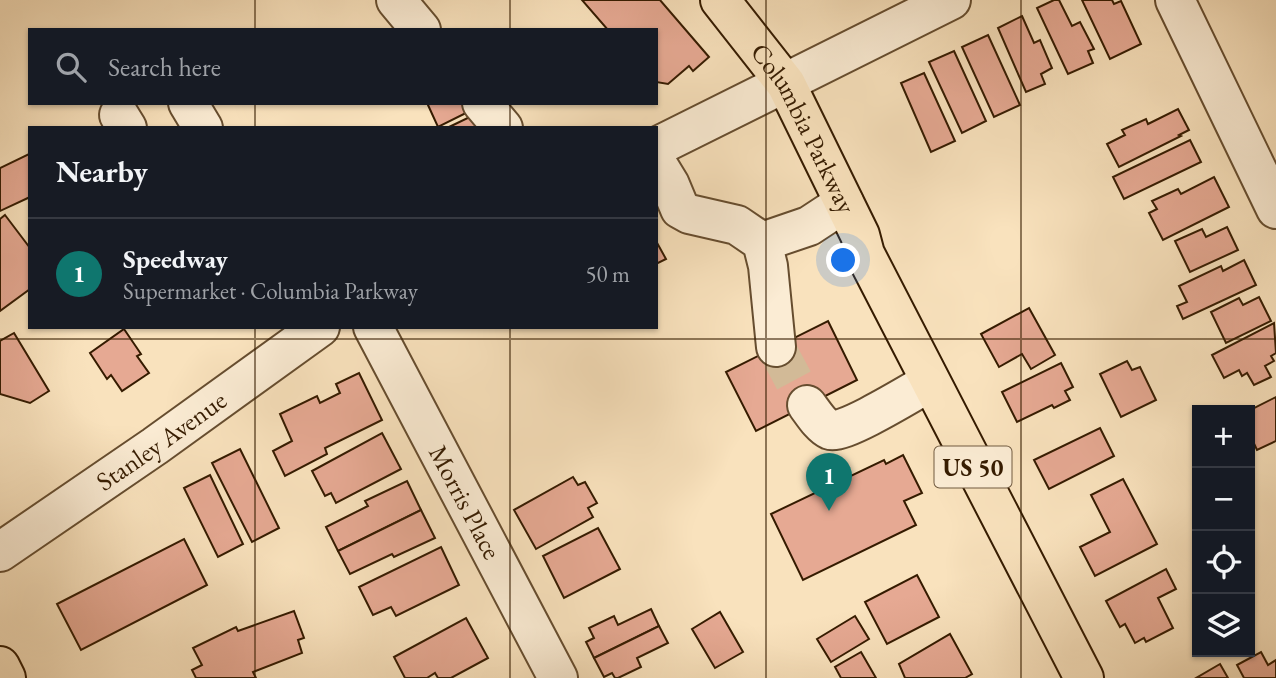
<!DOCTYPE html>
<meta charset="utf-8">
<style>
body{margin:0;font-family:"EB Garamond",serif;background:#242831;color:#f1f3f6}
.controls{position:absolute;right:21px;bottom:21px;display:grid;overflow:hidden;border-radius:0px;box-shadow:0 2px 5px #0004}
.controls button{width:63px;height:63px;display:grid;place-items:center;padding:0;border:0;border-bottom:2px solid #363941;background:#171b24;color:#f1f3f6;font:35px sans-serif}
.you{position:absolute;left:844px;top:261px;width:24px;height:24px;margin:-18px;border:5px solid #fff;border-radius:50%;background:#1a73e8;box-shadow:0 0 0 10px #1a73e833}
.badge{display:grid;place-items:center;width:46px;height:46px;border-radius:50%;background:#0f766e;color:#fff;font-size:23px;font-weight:700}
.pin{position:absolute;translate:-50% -58px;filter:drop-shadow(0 2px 4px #0008)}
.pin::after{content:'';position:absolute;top:37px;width:24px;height:21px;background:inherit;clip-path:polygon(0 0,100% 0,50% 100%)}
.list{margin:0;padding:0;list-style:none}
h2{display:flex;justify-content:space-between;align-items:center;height:91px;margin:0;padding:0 28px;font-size:30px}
h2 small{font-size:23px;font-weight:400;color:#9ea1a6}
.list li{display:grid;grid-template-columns:46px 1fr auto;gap:21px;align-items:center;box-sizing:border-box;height:112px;padding:0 28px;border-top:2px solid #363941}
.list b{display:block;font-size:26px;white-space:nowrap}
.list p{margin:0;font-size:23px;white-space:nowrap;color:#9ea1a6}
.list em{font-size:23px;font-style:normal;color:#9ea1a6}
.icon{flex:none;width:38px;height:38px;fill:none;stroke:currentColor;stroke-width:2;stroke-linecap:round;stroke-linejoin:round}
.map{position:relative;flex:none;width:1276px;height:678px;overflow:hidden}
.search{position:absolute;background:#171b24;box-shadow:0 2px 5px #0004;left:28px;top:28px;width:630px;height:77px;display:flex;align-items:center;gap:18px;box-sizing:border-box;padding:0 24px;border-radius:0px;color:#9ea1a6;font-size:26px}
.panel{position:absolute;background:#171b24;box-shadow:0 2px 5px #0004;left:28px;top:126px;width:630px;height:203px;border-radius:0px}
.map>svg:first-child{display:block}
.building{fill:#e6a993;stroke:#351b00;stroke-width:2}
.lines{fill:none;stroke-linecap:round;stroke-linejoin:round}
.minor-tunnel{stroke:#d2ba97;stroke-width:38;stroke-dasharray:38 19;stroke-linecap:butt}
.minor-casing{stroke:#664d2f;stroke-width:42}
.major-casing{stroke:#351b00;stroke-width:42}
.highway-casing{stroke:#351b00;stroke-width:42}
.minor{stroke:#fbecd4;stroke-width:38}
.major{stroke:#f9e2bd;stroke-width:38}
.highway{stroke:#f9e2bd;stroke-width:38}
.grid{fill:none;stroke:#351b00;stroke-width:2;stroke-opacity:0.55}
.labels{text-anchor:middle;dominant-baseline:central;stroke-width:5;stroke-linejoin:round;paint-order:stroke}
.shield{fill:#fbecd4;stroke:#705a40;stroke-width:2}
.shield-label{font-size:24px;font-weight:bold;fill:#351b00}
.street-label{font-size:26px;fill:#351b00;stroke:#fbecd4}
</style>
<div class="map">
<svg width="1276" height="678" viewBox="0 0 1276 678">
<rect width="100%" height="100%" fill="#f9e2bd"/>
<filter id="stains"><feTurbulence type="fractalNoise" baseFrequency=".00286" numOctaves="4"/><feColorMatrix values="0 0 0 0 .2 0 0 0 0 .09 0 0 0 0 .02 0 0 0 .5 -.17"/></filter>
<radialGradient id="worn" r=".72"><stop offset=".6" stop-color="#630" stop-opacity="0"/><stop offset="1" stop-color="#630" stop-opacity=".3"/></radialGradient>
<g class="building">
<polygon points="582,0 660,0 709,57 693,71 689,66 668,84 656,82 656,30 608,30"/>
<polygon points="1054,0 1059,0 1072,26 1080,22 1094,49 1088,51 1093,63 1068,74 1037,8"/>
<polygon points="1082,0 1112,0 1114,4 1121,1 1141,44 1110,59"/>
<polygon points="1022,16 1034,43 1040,40 1052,68 1041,74 1045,84 1026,92 998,28"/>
<polygon points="988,35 1020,105 994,117 962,47"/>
<polygon points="954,51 986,121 962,133 929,62"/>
<polygon points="924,73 955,141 931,152 901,83"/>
<polygon points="431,103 462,103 466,113 438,127 428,105"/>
<polygon points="1178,109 1189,130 1179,135 1181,136 1119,167 1107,144 1125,135 1122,130 1146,119 1148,124"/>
<polygon points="482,111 490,128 447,128"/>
<polygon points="1190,140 1201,162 1124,199 1113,177"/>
<polygon points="29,154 30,197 0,211 0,168"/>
<polygon points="1214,177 1229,207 1163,240 1149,213 1157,209 1152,201 1178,189 1181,194"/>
<polygon points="5,215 30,248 30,289 0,311 0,219"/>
<polygon points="1227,227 1238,250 1190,272 1175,241 1202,229 1206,237"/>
<polygon points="656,241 666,259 656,264"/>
<polygon points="1244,260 1256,285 1183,319 1177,306 1187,302 1179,286 1221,266 1223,271"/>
<polygon points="1259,297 1271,321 1226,343 1211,312 1239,298 1243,305"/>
<polygon points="1029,308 1055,355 1031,369 1022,354 999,367 981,334"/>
<polygon points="828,321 857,380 756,431 726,372"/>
<polygon points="1274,323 1276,353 1271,356 1274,361 1265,366 1271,377 1254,385 1247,373 1242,376 1239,370 1224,378 1212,355"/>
<polygon points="124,329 141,354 137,356 149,373 122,391 111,375 107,379 90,353"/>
<polygon points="14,333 49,391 30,403 0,394 0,341"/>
<polygon points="1127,361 1132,370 1140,367 1156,400 1121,417 1100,374"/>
<polygon points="1061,363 1073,387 1065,391 1070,400 1054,408 1052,405 1017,422 1002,392"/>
<polygon points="359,373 382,420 325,448 327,454 285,476 273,451 292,441 280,414 317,396 320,403 340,393 336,384"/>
<polygon points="1276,397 1276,441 1257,450 1250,435 1250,410"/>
<polygon points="1100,428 1114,456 1049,489 1034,460"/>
<polygon points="382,433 401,469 336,503 331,493 325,496 312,471"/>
<polygon points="240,449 279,528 252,542 212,463"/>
<polygon points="903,455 922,493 904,501 916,525 803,580 771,514 884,460 886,464"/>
<polygon points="210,475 243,544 218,557 184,488"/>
<polygon points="573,477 578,485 585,482 597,503 588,508 593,517 536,549 514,510"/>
<polygon points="1123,479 1157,544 1095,576 1080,547 1110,532 1091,495"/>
<polygon points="407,481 421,510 338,551 326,527 368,506 365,501"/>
<polygon points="421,510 435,538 394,557 392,554 350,574 338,551"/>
<polygon points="598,528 620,569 564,598 543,556"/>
<polygon points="184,539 207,585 81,650 57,604"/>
<polygon points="441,547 459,585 396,616 391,607 373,615 359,587"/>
<polygon points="1166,569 1176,589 1158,598 1173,628 1146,642 1144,638 1135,643 1125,624 1120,627 1106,601"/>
<polygon points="917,575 939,617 887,644 865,602"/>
<polygon points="651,609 659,626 594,658 586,642 594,638 589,628 614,616 618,625"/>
<polygon points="294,611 304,638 298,640 302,653 253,672 256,678 196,678 192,670 202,665 193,648 236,627 238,631"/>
<polygon points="720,612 743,652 715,668 692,629"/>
<polygon points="855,616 869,639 831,662 817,639"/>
<polygon points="466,618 488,658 451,678 438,678 435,673 427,678 405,678 394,657"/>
<polygon points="659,626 668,643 637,658 641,667 618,678 615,678 612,673 604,677 594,658"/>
<polygon points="950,634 972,674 965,678 905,678 899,664"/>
<polygon points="861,652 876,678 841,678 835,667"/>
<polygon points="1261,652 1268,665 1276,660 1276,678 1244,678 1237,665"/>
<polygon points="1220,664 1228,678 1196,678"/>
</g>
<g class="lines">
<polyline class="minor-tunnel" points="776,347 807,405"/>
<defs>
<g id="minor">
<polyline points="396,0 421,30"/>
<polyline points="1175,0 1276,209"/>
<polyline points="188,103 203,128"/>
<polyline points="482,103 503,128"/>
<polyline points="119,115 127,128"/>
<polyline points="656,147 951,0"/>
<polyline points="656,162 670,185 680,209 689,214 737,225 762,242 768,266 776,347"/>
<polyline points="762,242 809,226 844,203"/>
<path id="s1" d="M373 327 558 678"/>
<path d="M807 405C813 413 821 426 830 430 843 435 914 391 930 382"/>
<path id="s2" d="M0 552 155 446 320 327"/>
</g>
<polyline id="major" points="0,666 6,678"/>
<g id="highway">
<path id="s3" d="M720 0 786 84 860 235 865 254 1084 678"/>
</g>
</defs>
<use href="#minor" class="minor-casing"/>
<use href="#major" class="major-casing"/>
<use href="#highway" class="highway-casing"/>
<use href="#minor" class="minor"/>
<use href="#major" class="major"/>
<use href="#highway" class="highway"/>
</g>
<path class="grid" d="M255 0V30M510 0V30M766 0V678M1021 0V678M255 103V128M510 103V128M255 327V678M510 327V678M0 339H1276"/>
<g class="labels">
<rect class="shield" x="934.5" y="446.5" width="77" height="41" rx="5"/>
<g class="shield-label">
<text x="973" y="467">US 50</text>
</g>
<g class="street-label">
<text stroke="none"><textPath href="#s3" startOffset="154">Columbia Parkway</textPath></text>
<text stroke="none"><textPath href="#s2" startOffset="196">Stanley Avenue</textPath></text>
<text stroke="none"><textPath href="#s1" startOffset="198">Morris Place</textPath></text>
</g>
</g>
<rect width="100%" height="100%" filter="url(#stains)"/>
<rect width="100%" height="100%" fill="url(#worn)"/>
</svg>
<div class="controls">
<button>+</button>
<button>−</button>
<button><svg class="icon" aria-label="locate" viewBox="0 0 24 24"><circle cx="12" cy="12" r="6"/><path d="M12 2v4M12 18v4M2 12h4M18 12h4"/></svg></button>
<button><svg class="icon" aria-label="layers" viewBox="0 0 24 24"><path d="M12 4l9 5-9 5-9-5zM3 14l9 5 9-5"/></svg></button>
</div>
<div class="you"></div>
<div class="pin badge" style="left:829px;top:511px">1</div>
<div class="search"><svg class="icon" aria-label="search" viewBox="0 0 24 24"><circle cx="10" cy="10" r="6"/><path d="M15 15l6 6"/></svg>Search here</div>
<section class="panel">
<h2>Nearby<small></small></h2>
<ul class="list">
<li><span class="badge">1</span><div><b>Speedway</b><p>Supermarket · Columbia Parkway</p></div><em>50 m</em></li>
</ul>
</section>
</div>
